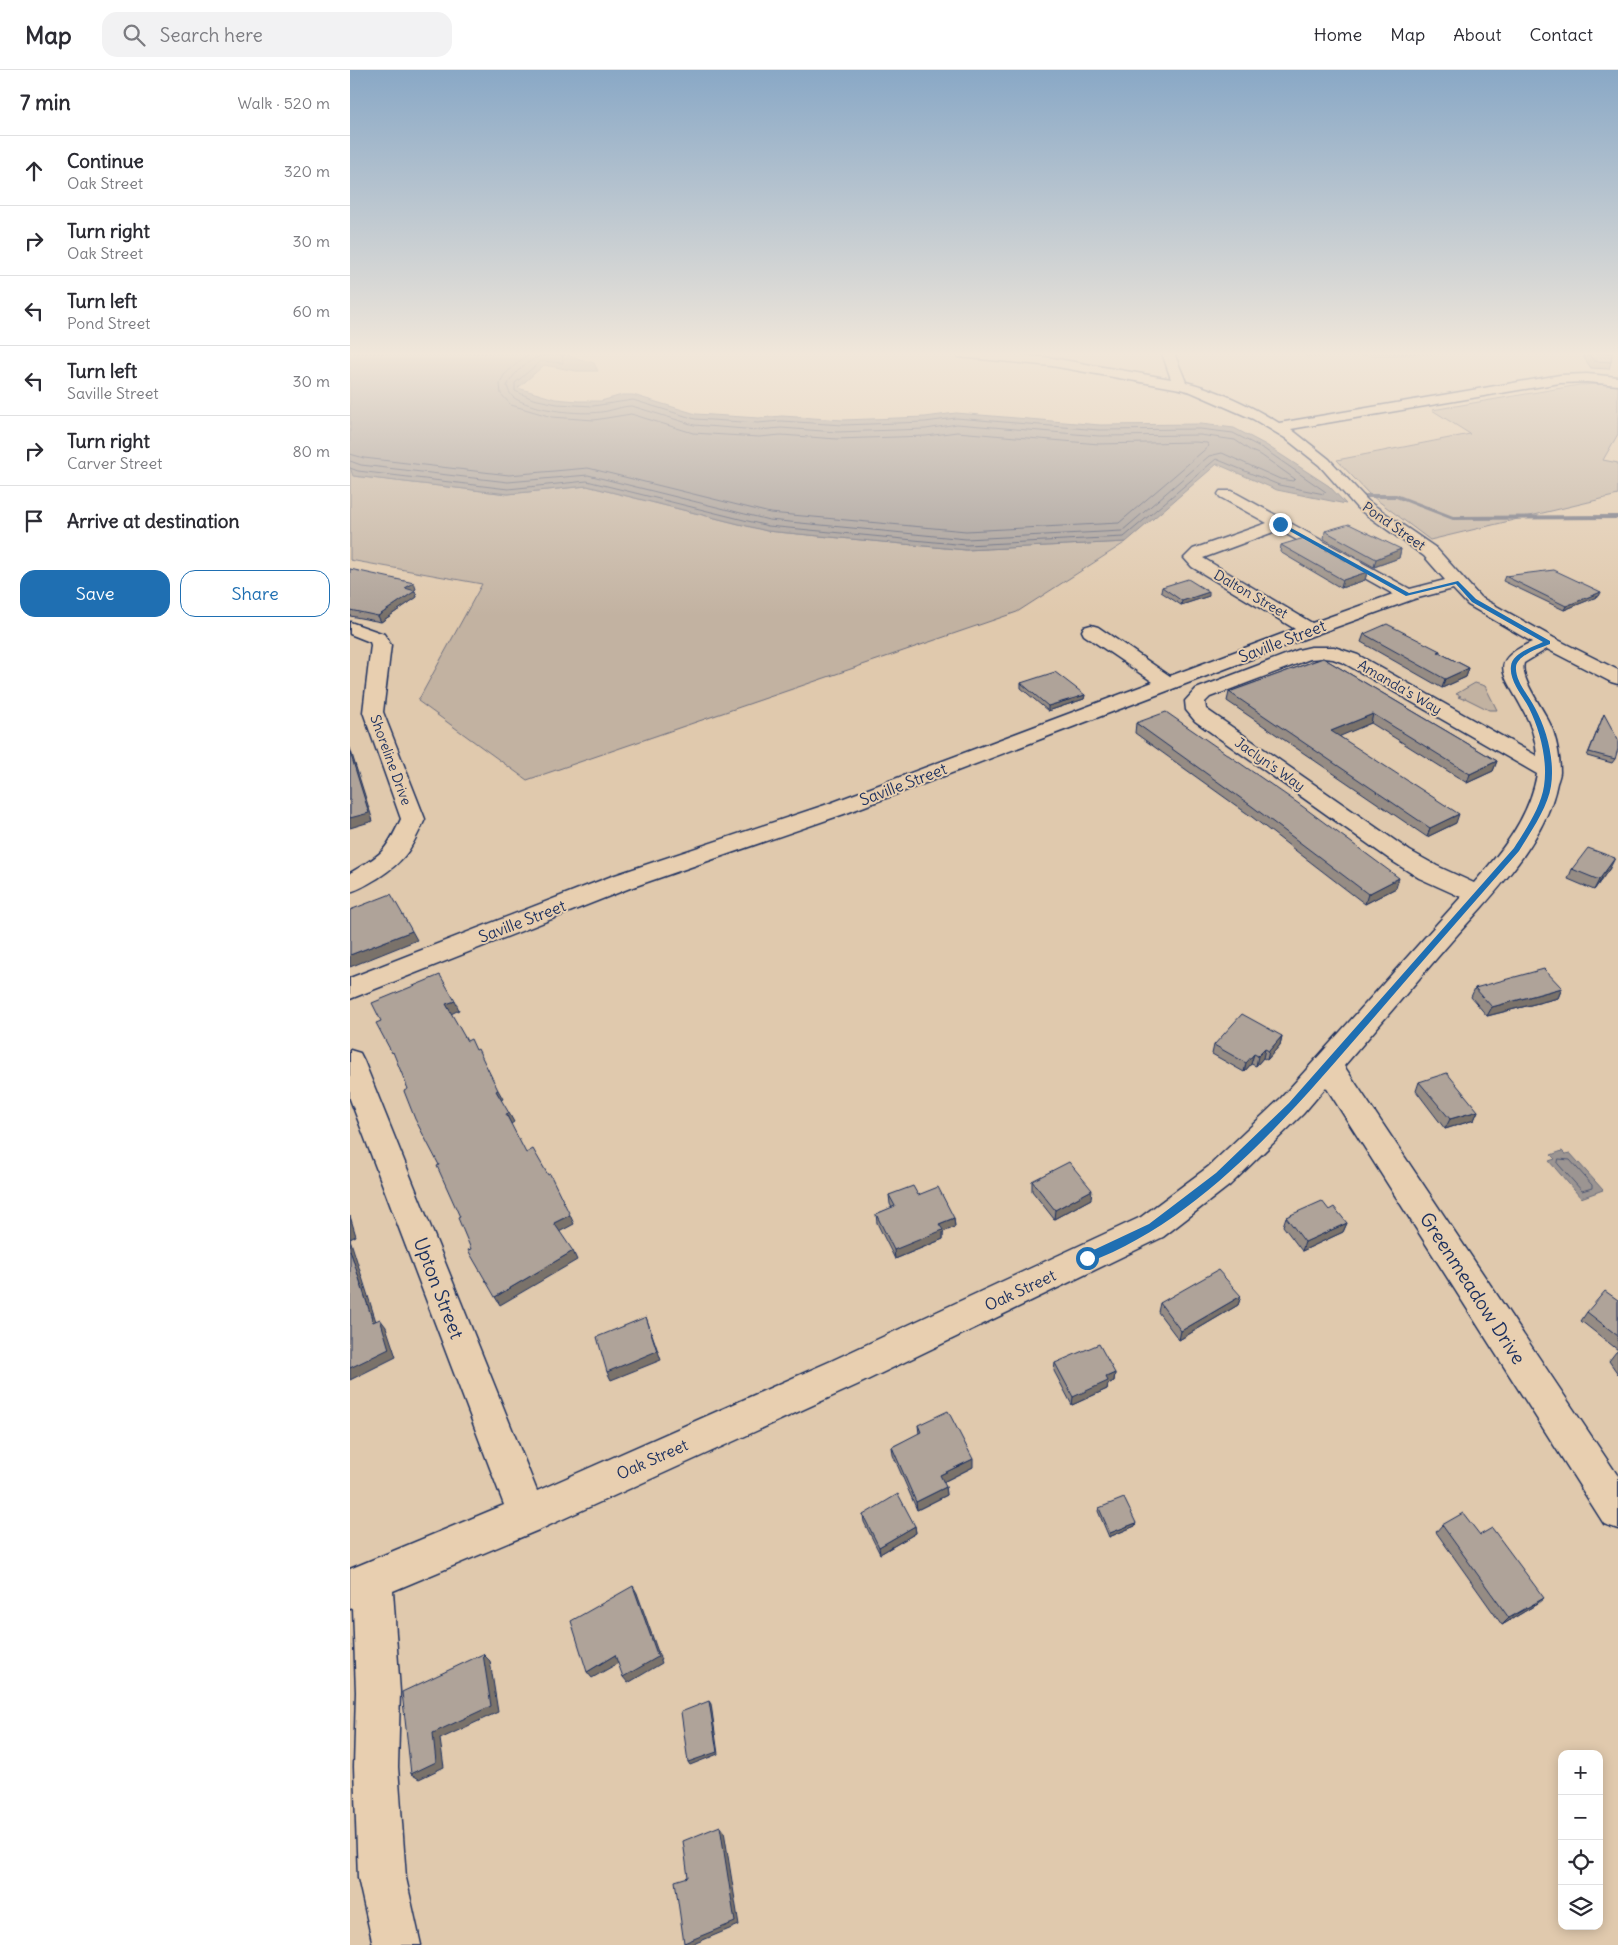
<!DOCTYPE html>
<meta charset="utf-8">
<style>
body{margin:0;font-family:Delius,sans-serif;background:#f2f2f3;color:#2b2b33}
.controls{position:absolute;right:15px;bottom:15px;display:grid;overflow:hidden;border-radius:10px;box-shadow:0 2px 12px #0003}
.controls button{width:45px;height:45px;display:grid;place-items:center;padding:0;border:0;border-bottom:1px solid #e1e1e2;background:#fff;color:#2b2b33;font:25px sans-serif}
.stop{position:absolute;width:15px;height:15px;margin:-11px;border:4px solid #1f6fb2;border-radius:50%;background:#fff}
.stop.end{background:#1f6fb2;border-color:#fff;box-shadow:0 1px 5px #0008}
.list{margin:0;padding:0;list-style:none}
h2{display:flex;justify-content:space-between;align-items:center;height:65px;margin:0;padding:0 20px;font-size:21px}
h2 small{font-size:16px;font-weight:400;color:#7c7c81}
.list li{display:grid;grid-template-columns:32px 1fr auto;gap:15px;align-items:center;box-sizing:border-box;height:70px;padding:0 20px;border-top:1px solid #e1e1e2}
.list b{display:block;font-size:19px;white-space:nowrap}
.list p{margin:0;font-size:16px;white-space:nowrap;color:#7c7c81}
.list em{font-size:16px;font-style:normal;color:#7c7c81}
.actions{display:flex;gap:10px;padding:15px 20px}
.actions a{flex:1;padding:11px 0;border:1px solid #1f6fb2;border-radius:15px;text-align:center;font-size:18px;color:#1f6fb2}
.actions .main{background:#1f6fb2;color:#fff}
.icon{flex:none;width:28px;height:28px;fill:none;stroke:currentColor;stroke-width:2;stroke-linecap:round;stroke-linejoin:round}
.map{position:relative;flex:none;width:1268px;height:1875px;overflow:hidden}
header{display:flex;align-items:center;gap:30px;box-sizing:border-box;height:70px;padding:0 25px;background:#fff;border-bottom:1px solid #e1e1e2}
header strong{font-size:24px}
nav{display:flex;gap:28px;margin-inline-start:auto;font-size:18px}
.search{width:350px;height:45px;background:#f2f2f3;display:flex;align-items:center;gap:12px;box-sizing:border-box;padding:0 18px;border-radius:15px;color:#7c7c81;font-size:19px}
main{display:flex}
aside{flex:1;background:#fff}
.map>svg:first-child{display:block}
.green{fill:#c2b2a1;stroke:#6e7080}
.water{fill:#9c9592;stroke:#686c7d}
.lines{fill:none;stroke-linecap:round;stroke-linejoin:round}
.shore{stroke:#4f5873;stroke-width:1}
.stream{stroke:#686c7d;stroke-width:4}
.minor-casing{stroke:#1b2f5e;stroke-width:3}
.minor{fill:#e8cfb0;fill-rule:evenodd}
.wall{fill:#968c84;stroke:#1b2f5e}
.shaded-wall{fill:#7a726b;stroke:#1b2f5e}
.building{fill:#afa399;stroke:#1b2f5e}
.route{fill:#1f6fb2}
.labels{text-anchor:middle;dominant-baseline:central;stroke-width:4;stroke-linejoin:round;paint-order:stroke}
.far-street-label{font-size:14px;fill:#1b2f5e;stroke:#e8cfb0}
.street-label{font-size:16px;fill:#1b2f5e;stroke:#e8cfb0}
.near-street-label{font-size:19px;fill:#1b2f5e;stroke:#e8cfb0}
</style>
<header>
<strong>Map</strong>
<div class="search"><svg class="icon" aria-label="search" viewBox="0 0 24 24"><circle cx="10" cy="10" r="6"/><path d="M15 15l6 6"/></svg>Search here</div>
<nav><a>Home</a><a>Map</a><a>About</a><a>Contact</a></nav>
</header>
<main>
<aside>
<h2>7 min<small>Walk · 520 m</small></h2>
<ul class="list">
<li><svg class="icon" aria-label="ahead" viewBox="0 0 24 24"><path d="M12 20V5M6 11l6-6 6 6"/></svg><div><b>Continue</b><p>Oak Street</p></div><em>320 m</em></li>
<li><svg class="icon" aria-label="right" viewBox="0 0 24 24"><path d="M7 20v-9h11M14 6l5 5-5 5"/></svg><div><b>Turn right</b><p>Oak Street</p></div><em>30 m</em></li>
<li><svg class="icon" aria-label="left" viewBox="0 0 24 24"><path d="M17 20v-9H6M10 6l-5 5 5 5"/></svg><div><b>Turn left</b><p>Pond Street</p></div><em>60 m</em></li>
<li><svg class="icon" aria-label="left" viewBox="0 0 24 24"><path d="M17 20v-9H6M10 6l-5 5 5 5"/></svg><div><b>Turn left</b><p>Saville Street</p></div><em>30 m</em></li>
<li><svg class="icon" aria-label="right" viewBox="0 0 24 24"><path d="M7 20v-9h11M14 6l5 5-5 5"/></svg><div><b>Turn right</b><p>Carver Street</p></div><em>80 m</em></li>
<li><svg class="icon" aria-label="arrive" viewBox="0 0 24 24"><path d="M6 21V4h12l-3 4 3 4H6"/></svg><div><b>Arrive at destination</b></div></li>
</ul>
<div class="actions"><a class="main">Save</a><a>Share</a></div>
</aside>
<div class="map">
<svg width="1268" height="1875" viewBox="0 0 1268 1875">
<rect width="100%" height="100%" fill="#e0c9ad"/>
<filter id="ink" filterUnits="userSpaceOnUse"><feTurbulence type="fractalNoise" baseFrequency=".02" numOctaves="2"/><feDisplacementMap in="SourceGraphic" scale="10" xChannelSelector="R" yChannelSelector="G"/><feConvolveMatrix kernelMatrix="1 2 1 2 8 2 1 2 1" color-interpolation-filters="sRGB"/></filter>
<g filter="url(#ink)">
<g class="green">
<polygon points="954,283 1111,283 957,287"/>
<polygon points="1252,314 1268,315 1268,364 1253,390 1268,393 1268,425 1080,470 1019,424 987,390 1120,364 1082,340 1229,315"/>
<polygon points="0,397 4,406 158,424 237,416 417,461 616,480 776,472 667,542 177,710 68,631 132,514 0,490"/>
<polygon points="1125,613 1135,616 1147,640 1139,640 1115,628 1113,629 1108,627 1111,626 1106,624"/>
</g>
<g class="water">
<polygon points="0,283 193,283 216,285 244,293 248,301 226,301 194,295 168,318 205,329 228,331 251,331 272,325 283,325 346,344 409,348 432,346 493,350 575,347 606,343 750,355 851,354 884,358 916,375 979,416 996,434 927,420 867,394 776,472 616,480 417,461 237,416 158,424 3,406 0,397"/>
<polygon points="1212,1081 1215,1084 1220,1083 1253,1120 1231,1128 1199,1091 1205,1089 1201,1085"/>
</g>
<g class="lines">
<g class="shore">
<polyline points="0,384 14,388 159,405 238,398 420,443 616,461 769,453 859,376 857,373 845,372 749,374 607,362 576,366 487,369 431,365 409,367 343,363 281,344 244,350 202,347 161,335 151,324 150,314 154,305 179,283"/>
<path d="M0 391 11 395 158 412 238 405 419 450 616 469 772 461 859 386 872 383 930 409 943 411 945 409 911 385 901 381 885 370 850 365 749 366 607 354 576 359 487 362 431 358 408 360 344 355 282 336C271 336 262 341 251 342 229 345 185 340 166 329 160 326 159 321 157 316 165 300 185 283 203 285L205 283"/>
<polyline points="0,398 8,401 158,419 237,411 418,456 616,475 774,467 866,389 929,415 974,424 976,422 914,379 883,363 850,359 749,360 606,348 575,352 493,355 431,351 408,353 345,349 283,330 243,336 207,334 183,329 165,321 165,313 191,291 213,293 212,283"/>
<polygon points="1209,1089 1220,1090 1242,1115 1242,1118 1232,1121 1208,1094"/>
</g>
<polyline class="stream" points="1016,426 1046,426 1103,448 1268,447"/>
<defs>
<g id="minor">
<path d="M603 283H650L702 288 821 309 812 283H824L836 312C868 320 901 336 929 353L1210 305 1237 304 1268 307V315L1237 312 1210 313 941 359 979 389 1019 432 1086 478 1130 527 1204 568 1268 600V614L1261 612 1197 579 1174 593C1169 610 1197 642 1203 661 1207 673 1210 689 1210 702 1210 705 1208 710 1207 713 1195 776 1134 833 1093 881 1060 919 1027 958 994 996L1268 1406V1459L1254 1454 976 1017 953 1044 880 1115 813 1167 507 1315 191 1459 43 1521 50 1622 48 1697 56 1808 71 1875H23L8 1808 4 1697 6 1622 3 1538 0 1539V1499L154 1435 0 1029V980L10 983 14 991 187 1421 481 1291 791 1147 858 1097 931 1028 1111 827 1069 808 1042 791 845 651 836 640 835 631 846 619 948 580 961 577H984L1008 585 1187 686C1186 669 1180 652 1172 638 1155 605 1136 592 1182 572L1118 535 1103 519 1064 529 967 564 494 744 280 818 0 929V908L262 806 478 734 803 612 734 565 732 561 734 557 741 555 748 557 820 606 945 559 842 497 834 488 843 479 917 453 870 427 868 424 870 421H882L1060 519 1095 510 1074 486 1007 438 969 395 935 368 903 349 841 322 830 319 702 296 609 287ZM929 460 1043 524 962 553 853 488ZM973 588 983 589 994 593 1187 704C1179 748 1153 780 1124 813L1087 796 1060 781 856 639 855 632 860 627 960 589Z"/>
<path d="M0 552 34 564 41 575 33 642 75 749C61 779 56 790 28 808 18 814 10 819 0 822V803C32 784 35 783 51 749L13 642 21 575 20 572 0 564Z"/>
</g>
</defs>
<use href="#minor" class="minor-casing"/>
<use href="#minor" class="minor"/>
</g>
<g class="wall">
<polygon points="1231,283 1262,283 1261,292 1259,299 1241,298"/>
<polygon points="975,461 1051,479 1049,488 1024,497 974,469"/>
<polygon points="931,475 1017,502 1015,510 991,518 930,482"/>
<polygon points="0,499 66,519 64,520 65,521 67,527 31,552 0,546"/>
<polygon points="1155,506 1251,522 1249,526 1214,540 1153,511"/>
<polygon points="812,517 859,526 831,535 811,522"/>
<polygon points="1014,564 1090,581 1090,583 1119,598 1116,607 1092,618 1011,572"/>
<polygon points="973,588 1147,691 1143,701 1117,713 1021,653 989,666 1106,753 1077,767 877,631 879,622"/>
<polygon points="671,613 735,625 734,629 698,641 671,618"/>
<polygon points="1254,644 1265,689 1262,693 1237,686"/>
<polygon points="786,653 1046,818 1015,834 902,747 785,663"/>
<polygon points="1260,798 1244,820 1218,809 1222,799"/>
<polygon points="1125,918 1212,918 1208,928 1137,946 1121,927"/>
<polygon points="932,966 930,975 917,990 913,988 906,996 901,994 894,1002 862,984 864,975"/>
<polygon points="1069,1012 1128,1041 1124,1050 1095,1059 1066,1021"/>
<polygon points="682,1111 741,1129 704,1149 682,1121"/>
<polygon points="539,1125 568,1125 604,1148 605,1157 593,1162 593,1169 545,1189 527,1153 526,1144 542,1138 540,1134"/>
<polygon points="979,1140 997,1153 993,1162 952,1181 933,1156 936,1147"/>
<polygon points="891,1226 888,1235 829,1270 808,1242 810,1233"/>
<polygon points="1268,1230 1268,1280 1231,1251 1237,1242"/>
<polygon points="1268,1281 1268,1304 1259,1291 1266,1282"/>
<polygon points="705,1293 765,1303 764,1311 758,1314 757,1319 722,1335 704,1301"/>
<polygon points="568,1355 623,1397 593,1412 596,1417 597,1425 567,1440 543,1385 542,1377 569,1364"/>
<polygon points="749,1438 785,1456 759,1467 748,1441"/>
<polygon points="513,1445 565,1456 566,1463 530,1484 514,1452"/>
<polygon points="1092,1455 1187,1534 1152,1555 1086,1462"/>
</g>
<g class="shaded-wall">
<polygon points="1051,479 1049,488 1024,497 1026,489"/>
<polygon points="1017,502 1015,510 991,518 993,510"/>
<polygon points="64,513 66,519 57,525 55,518"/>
<polygon points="65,521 67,527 31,552 28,546"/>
<polygon points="859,522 859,526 831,535 832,531"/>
<polygon points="1251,522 1249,526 1214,540 1216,536"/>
<polygon points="1119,598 1116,607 1092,618 1095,609"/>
<polygon points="735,625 734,629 698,641 698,636"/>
<polygon points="1023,644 1021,653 979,671 981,661"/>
<polygon points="0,678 23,751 0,758"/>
<polygon points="1147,691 1143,701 1117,713 1120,704"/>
<polygon points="1109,744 1106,753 1077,767 1080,758"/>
<polygon points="1265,788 1260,798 1244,820 1249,810"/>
<polygon points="1049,808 1046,818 1015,834 1018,824"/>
<polygon points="62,861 67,870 0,897 0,885"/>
<polygon points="1212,918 1208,928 1137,946 1142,937"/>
<polygon points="105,931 109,940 101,944 96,934"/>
<polygon points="932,966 930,975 917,990 919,981"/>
<polygon points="915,979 913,988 906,996 908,986"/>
<polygon points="904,984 901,994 894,1002 896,993"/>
<polygon points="148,1020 153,1029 151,1030 146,1021"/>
<polygon points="1128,1041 1124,1050 1095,1059 1100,1049"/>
<polygon points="159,1043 164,1052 161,1054 156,1044"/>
<polygon points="742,1120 741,1129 704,1149 705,1140"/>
<polygon points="220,1145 224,1154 209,1162 204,1153"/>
<polygon points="0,1146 6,1166 0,1169"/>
<polygon points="604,1148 605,1157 593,1162 593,1169 545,1189 544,1180 589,1154"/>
<polygon points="997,1153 993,1162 952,1181 955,1172"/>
<polygon points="0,1169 29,1261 23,1252 0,1180"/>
<polygon points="223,1181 227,1190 150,1235 145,1227"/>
<polygon points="891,1226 888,1235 829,1270 831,1261"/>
<polygon points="296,1247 311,1290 261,1310 257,1302"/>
<polygon points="30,1249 36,1257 46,1287 0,1310 0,1298"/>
<polygon points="765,1303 764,1311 758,1314 757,1319 722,1335 723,1327 756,1307"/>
<polygon points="623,1389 623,1397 591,1413 590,1405"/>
<polygon points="596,1417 597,1425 567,1440 566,1432"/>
<polygon points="786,1453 785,1456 759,1467 760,1463"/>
<polygon points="565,1456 566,1463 530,1484 529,1477"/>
<polygon points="283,1516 287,1523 312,1593 278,1613 273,1607"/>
<polygon points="1194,1528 1187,1534 1152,1555 1159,1548"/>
<polygon points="133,1584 140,1591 148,1642 90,1669 94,1697 69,1709 61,1704 83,1663"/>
<polygon points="265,1585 270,1592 242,1608 237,1602"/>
<polygon points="359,1631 361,1634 368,1684 340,1695 338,1692"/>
<polygon points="370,1756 374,1761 389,1855 341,1875 337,1875 334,1873"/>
</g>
<g class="building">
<polygon points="1238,283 1262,283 1261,292 1244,291"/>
<polygon points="999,454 1051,479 1026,489 975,461"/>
<polygon points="954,468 1017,502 993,510 931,475"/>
<polygon points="0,499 64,513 55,518 65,521 28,546 0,540"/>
<polygon points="1204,500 1251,522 1216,536 1155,506"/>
<polygon points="838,509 859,522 832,531 812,517"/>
<polygon points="1037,554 1090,581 1088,582 1119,598 1095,609 1014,564"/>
<polygon points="973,588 1147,691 1120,704 1023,644 981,661 1109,744 1080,758 879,622"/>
<polygon points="705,602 735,625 698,636 671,613"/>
<polygon points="816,642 952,736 1049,808 1018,824 903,737 786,653"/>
<polygon points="1254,644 1268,670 1268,679 1265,689 1239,682"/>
<polygon points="0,682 19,743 0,748"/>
<polygon points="1238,778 1265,788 1249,810 1222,799"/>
<polygon points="41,824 62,861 0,885 0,840"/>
<polygon points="1194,899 1212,918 1142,937 1125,918"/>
<polygon points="90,905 105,931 96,934 117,971 121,969 126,980 128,979 148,1020 146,1021 159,1043 156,1044 176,1083 183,1079 198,1105 200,1104 220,1145 204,1153 223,1181 145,1227 118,1180 121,1179 108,1148 110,1147 87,1096 89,1095 65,1049 54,1021 58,1019 43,982 42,983 26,953 31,951 22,933"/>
<polygon points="892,944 932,966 919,981 915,979 908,986 904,984 896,993 864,975"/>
<polygon points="1097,1003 1128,1041 1100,1049 1069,1012"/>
<polygon points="719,1092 742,1120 705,1140 682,1111"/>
<polygon points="563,1116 568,1125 588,1117 604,1148 589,1154 593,1160 544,1180 526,1144 545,1136 539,1125"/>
<polygon points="972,1131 979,1140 984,1137 997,1153 955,1172 936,1147"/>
<polygon points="0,1180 23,1252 30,1249 39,1279 0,1298"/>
<polygon points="868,1200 891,1226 831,1261 810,1233"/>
<polygon points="1255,1221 1268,1230 1268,1266 1237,1242"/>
<polygon points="296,1247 307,1281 257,1302 247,1267"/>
<polygon points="749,1274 765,1303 756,1307 758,1311 723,1327 705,1293"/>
<polygon points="598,1341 623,1389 590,1405 596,1417 566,1432 542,1377 571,1362 568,1355"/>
<polygon points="548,1424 565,1456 529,1477 513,1445"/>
<polygon points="774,1428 786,1453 760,1463 749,1438"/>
<polygon points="1113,1443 1130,1465 1142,1458 1194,1528 1159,1548 1092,1455"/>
<polygon points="283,1516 308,1587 273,1607 265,1585 237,1602 221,1551"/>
<polygon points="133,1584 141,1636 83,1663 86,1692 61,1704 52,1622"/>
<polygon points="359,1631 367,1682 338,1692 331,1642"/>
<polygon points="370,1756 385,1852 334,1873 325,1811 338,1807 333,1771"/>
</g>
</g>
<linearGradient id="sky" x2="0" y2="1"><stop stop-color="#89a8c6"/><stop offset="0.52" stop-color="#f1e7da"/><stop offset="1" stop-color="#f1e7da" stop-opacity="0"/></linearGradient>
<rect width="1268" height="546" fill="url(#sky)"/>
<path class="route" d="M929 453H932L1059 523 1108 511 1126 529 1200 571V574C1190 578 1167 585 1166 597 1165 611 1179 626 1185 638 1197 660 1205 691 1201 716 1198 737 1180 763 1169 781 1119 838 1069 895 1020 952 942 1042 851 1151 737 1193L733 1191V1185L799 1154 866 1103 939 1033 1164 778C1175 761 1191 737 1194 716 1198 691 1190 660 1179 638 1173 626 1159 611 1161 596 1162 583 1183 577 1193 572L1122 532 1106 514 1056 526 929 455Z"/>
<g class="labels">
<g class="far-street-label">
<text transform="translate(1044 456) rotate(35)">Pond Street</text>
<text transform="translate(901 524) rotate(30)">Dalton Street</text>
<text transform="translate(1050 617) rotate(30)">Amanda's Way</text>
<text transform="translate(41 690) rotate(70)">Shoreline Drive</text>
<text transform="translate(920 694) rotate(35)">Jaclyn's Way</text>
</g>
<g class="street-label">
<text transform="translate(932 571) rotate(-21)">Saville Street</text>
<text transform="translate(553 714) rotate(-21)">Saville Street</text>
<text transform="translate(172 851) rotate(-21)">Saville Street</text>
<text transform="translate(670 1220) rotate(-25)">Oak Street</text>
<text transform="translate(302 1389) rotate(-24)">Oak Street</text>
</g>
<g class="near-street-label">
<text transform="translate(89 1218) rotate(69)">Upton Street</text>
<text transform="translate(1123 1218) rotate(57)">Greenmeadow Drive</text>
</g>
</g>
</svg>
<div class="controls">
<button>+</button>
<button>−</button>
<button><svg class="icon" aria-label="locate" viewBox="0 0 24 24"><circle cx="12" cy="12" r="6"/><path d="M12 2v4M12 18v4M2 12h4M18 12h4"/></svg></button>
<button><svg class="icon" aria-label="layers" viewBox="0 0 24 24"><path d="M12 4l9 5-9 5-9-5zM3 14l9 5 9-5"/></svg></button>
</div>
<div class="stop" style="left:737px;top:1188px"></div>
<div class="stop end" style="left:930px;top:454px"></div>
</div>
</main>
